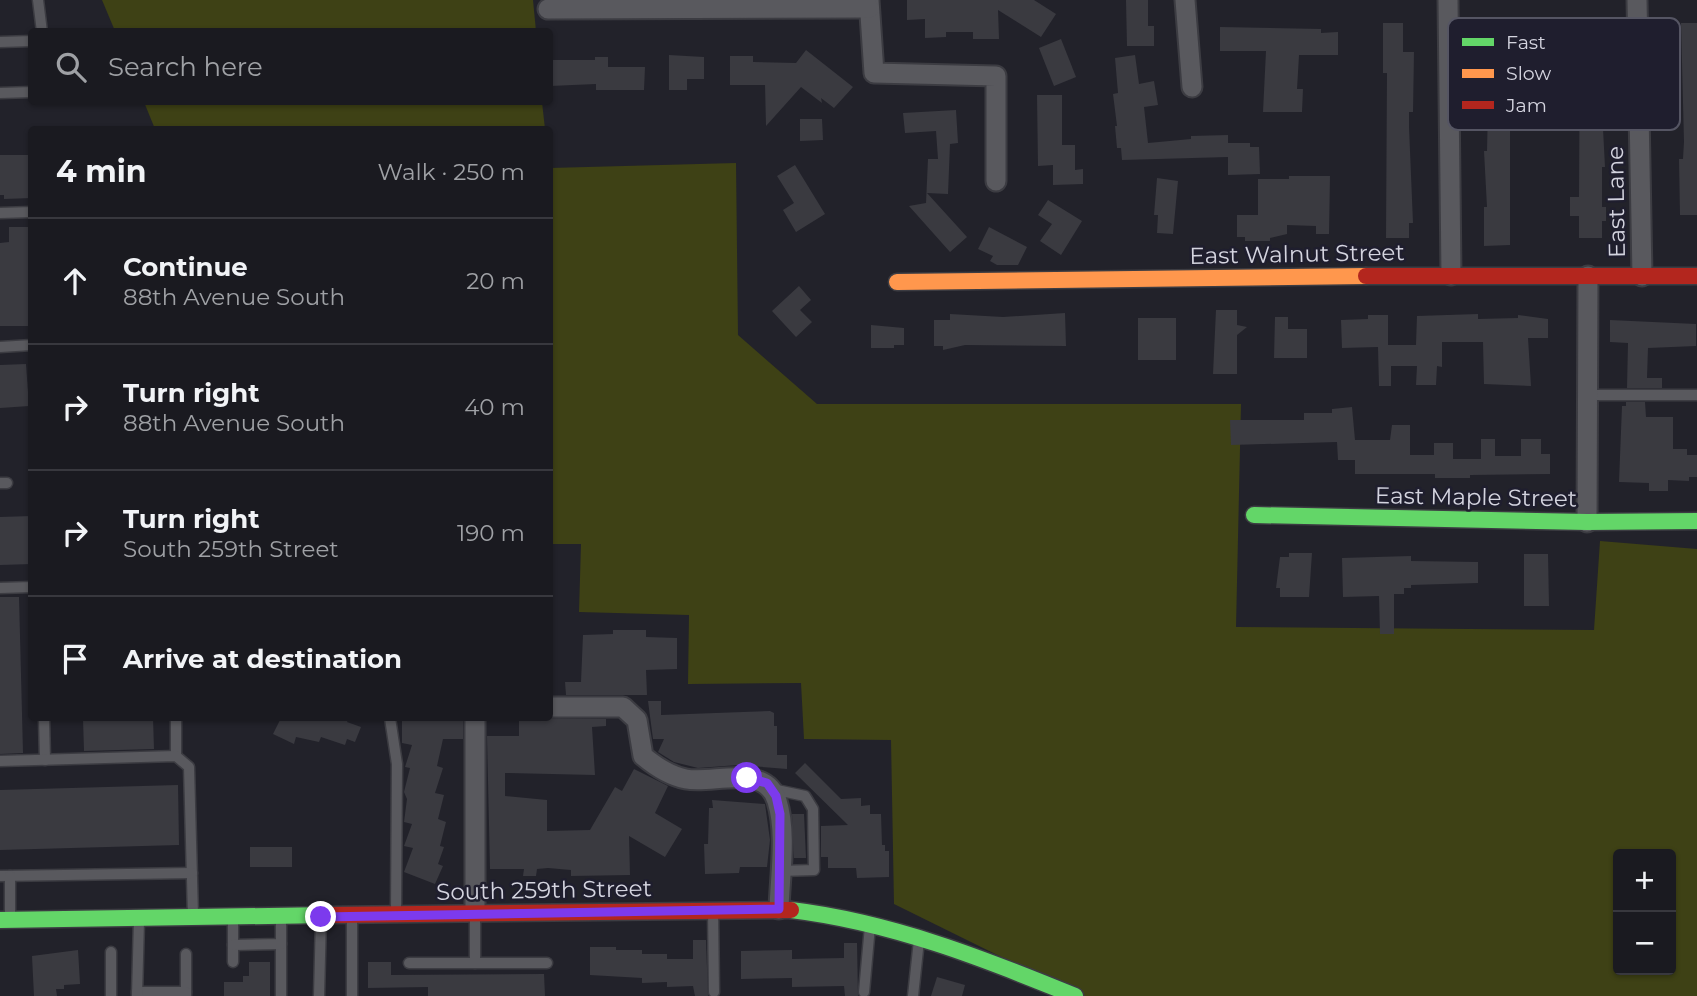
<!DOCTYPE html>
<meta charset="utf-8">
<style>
body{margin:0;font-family:Montserrat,sans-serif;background:#232329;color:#f1f3f6}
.controls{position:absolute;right:21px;bottom:21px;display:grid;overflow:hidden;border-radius:7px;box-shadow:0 2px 5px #0004}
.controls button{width:63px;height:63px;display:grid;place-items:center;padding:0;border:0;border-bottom:2px solid #38383e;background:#1a1a20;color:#f1f3f6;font:35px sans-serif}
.stop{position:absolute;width:21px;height:21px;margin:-16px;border:5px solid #7c3aed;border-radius:50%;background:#fff}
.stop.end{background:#7c3aed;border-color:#fff;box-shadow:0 2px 7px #0008}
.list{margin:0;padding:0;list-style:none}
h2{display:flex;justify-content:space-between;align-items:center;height:91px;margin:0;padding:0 28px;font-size:30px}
h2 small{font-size:23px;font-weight:400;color:#9fa1a5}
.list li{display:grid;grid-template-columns:46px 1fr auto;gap:21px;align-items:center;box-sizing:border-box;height:126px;padding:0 28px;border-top:2px solid #38383e}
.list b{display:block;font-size:26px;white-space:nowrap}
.list p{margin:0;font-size:23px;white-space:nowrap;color:#9fa1a5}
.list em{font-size:23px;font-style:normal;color:#9fa1a5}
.icon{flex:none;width:38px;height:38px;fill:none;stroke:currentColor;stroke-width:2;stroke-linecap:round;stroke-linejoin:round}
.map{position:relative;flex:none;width:1697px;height:996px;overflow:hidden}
.search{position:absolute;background:#1a1a20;box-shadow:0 2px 5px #0004;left:28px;top:28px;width:525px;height:77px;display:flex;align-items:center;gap:18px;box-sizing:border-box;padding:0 24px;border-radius:7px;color:#9fa1a5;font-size:26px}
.panel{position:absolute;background:#1a1a20;box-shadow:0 2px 5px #0004;left:28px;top:126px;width:525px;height:595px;border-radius:7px}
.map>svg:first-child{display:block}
.green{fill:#3e4115;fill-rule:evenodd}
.building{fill:#3a3a40}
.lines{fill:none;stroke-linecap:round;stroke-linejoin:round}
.lane-casing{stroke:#3c3c42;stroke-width:13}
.street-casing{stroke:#3c3c42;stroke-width:23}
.fast-casing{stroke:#3c3c42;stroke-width:19}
.slow-casing{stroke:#3c3c42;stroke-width:19}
.jam-casing{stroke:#3c3c42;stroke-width:19}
.lane{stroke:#59595e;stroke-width:10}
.street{stroke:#59595e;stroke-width:19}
.fast{stroke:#63d668;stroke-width:16}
.slow{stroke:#ff974d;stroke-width:16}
.jam{stroke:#b3261e;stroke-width:16}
.route{stroke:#7c3aed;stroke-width:9}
.labels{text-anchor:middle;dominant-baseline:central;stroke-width:5;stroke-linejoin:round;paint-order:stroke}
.street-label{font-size:23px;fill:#d4d4df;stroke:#1f1e2e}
.key{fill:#1f1e2e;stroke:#555563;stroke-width:2}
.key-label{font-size:19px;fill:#d4d4df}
</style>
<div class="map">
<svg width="1697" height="996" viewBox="0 0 1697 996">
<rect width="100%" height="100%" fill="#22222a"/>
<g class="green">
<polygon points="102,0 533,0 536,31 115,31"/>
<polygon points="144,102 542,102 545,129 155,129"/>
<path d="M736 163 738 335 817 404H1241L1236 627 1594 630 1600 541 1697 549V996H1080L894 904 891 740 804 739 801 683 688 684 689 615 579 612 581 544H550V168ZM1618 854H1671V970H1618Z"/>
</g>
<g class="building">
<polygon points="907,0 1034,0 1056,14 1041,37 998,10 999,39 973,39 973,32 946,32 946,37 925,38 925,19 907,20"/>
<polygon points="1126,0 1148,0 1148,26 1154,26 1154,46 1127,46"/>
<polygon points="1383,23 1403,23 1403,52 1414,52 1413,112 1409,112 1409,127 1413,223 1409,223 1409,238 1386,238 1387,73 1383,73"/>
<polygon points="1681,23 1697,23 1697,215 1680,215 1679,159 1683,159 1684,142"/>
<polygon points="1489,24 1512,24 1512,30 1526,30 1526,56 1512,56 1510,74 1510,245 1484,246 1484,207 1487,207 1484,151 1487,151 1488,107 1484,107 1484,91 1488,91"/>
<polygon points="1580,25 1603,25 1603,41 1606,40 1602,69 1602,93 1606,93 1607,109 1602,109 1605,167 1602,167 1602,207 1606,207 1606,221 1602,221 1602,238 1579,238 1579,216 1570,216 1570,197 1579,197"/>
<polygon points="1220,27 1321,29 1321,33 1338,32 1338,55 1299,55 1297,89 1303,89 1302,112 1263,112 1266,51 1220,51"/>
<polygon points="1061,39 1076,77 1054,86 1039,48"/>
<polygon points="806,50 853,87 834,108 821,98 822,103 801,87 766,126 765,85 730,85 730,56 753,56 753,62 796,63"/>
<polygon points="669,55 704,57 704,79 687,79 687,90 669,90"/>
<polygon points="1135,55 1139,84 1154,81 1158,105 1144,107 1148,143 1191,139 1191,136 1228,135 1228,143 1250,143 1250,147 1259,147 1260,174 1228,175 1228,157 1122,160 1121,148 1117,148 1115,126 1117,126 1113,94 1118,93 1115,58"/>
<polygon points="595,57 608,57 608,67 645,67 644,90 596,90 596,84 550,86 550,60 595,60"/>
<polygon points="1037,95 1062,95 1062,145 1075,145 1075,170 1083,169 1083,184 1053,185 1053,165 1038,166"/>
<polygon points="956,110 958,143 950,144 948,194 927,193 967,237 950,252 909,206 926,203 928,159 938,159 936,131 905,133 903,113"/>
<polygon points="800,119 822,119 823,140 800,141"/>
<polygon points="0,155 32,155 32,198 4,199 4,195 0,195"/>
<polygon points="795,165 825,214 796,232 783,210 794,203 777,176"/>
<polygon points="1289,176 1330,176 1329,234 1316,234 1316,226 1287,225 1287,234 1270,238 1270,241 1245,241 1245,237 1237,237 1237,215 1258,215 1258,179 1289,179"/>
<polygon points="1157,178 1178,181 1173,234 1157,233 1158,215 1154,215"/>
<polygon points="1048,200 1082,221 1061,255 1040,241 1052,224 1038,215"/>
<polygon points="9,227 32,227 32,326 0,326 0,243 9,242"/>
<polygon points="989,227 1027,247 1018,265 997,265 990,261 993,256 978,249"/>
<polygon points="799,286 811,300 800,310 812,322 796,337 772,311"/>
<polygon points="1216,310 1237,310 1237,325 1247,327 1237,335 1237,374 1213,374"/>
<polygon points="1065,313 1066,346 965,345 943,350 943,346 934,346 934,320 950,320 950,314 1003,317"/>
<polygon points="1478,314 1478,319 1518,318 1518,315 1548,319 1548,338 1528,338 1531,386 1484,384 1483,342 1442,342 1442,367 1437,366 1436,385 1416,385 1417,366 1391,366 1391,386 1379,386 1378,347 1342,348 1341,320 1368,319 1368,315 1388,315 1388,345 1416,345 1417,316"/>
<polygon points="1275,317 1288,317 1288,329 1307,329 1307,358 1274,358"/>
<rect x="1138" y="318" width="38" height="42"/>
<polygon points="1610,320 1696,324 1696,346 1648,348 1647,378 1662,378 1662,388 1627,388 1628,343 1610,342"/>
<polygon points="871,325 904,328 904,345 894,345 894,348 871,348"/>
<polygon points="26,364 29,406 0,408 0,365"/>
<polygon points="1626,402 1645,402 1646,417 1673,417 1673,449 1687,449 1687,455 1697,455 1697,477 1689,477 1689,481 1668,480 1668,491 1649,491 1649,483 1619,482 1622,406 1626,406"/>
<polygon points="1352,407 1355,440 1390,440 1392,425 1410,425 1410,455 1434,455 1434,443 1453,443 1453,459 1481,459 1481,439 1495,439 1495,456 1521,456 1521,439 1541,439 1541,454 1550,454 1550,474 1470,475 1470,478 1435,478 1435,474 1355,474 1355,460 1338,460 1337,442 1231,445 1230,420 1304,420 1304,413 1332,413 1332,409"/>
<polygon points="32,516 32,564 0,565 0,517"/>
<polygon points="1289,553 1312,553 1309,597 1280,597 1280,588 1276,588 1280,557 1289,557"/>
<polygon points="1524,554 1548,554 1549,606 1524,606"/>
<polygon points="1411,556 1411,561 1478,562 1478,583 1411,585 1411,588 1404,588 1404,594 1394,594 1394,634 1380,634 1379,596 1343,597 1342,558"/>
<polygon points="0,597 19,597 23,753 0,754"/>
<polygon points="613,630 646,630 646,637 677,638 677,669 646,670 647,695 566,695 565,682 581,682 583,635 613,634"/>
<polygon points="648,701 661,701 661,715 770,711 774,713 774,726 777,726 777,755 787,755 787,769 738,765 698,768 674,762 658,752 664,739 653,739"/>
<polygon points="83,718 153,718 154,749 84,751"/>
<polygon points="281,718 349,718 347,722 361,727 355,742 347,739 345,745 321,737 319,742 296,737 294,744 273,734"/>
<polygon points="402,718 463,718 463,739 443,739 437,766 443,768 435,793 444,795 438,819 446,822 440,846 444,847 438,864 443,866 435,884 404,872 413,848 404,846 412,824 404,822 407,799 404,792 410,768 405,767 412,745 402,743"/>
<polygon points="519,718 606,719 606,726 592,727 595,775 505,773 505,796 547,800 547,831 590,830 615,787 622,791 634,769 668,786 655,813 682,829 665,857 629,836 630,875 571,876 571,870 548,868 537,869 536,876 523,876 524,869 490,869 487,736 519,736"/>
<polygon points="805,763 841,799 861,798 861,806 870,805 870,814 881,814 882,845 885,845 885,851 889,851 889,877 857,878 856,868 828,868 828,857 821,857 821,826 848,825 795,773"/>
<polygon points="178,785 179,845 0,850 0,790"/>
<polygon points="712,800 765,804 770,840 767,867 740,867 739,873 705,874 704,844 708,844 709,808 713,808"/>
<polygon points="792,814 804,814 806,858 794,858"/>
<rect x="250" y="847" width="42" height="20"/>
<polygon points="693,940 706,940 708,996 695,996 693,986 667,987 667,982 642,983 642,978 590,975 590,947 616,947 616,950 642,950 642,954 667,954 667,959 693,959"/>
<polygon points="844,943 857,943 858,996 845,996 844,986 792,987 792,978 741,979 741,951 792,950 792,959 844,958"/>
<polygon points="78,950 80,984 64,985 64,989 56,989 57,996 34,996 32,956"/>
<polygon points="249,962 270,962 270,996 224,996 224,982 243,982 243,976 249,976"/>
<polygon points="368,962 391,962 391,975 544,974 545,996 428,996 428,987 368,988"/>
<polygon points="937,977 965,985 962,996 931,996"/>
</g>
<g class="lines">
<defs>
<g id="lane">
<polyline points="38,0 42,32"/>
<polyline points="0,42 32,41"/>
<polyline points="0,93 32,92"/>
<polyline points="0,213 32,212"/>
<polyline points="0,347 32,345"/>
<polyline points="1587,395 1697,395"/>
<polyline points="0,483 7,483"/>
<polyline points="0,588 32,587"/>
<polyline points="44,718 45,760"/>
<polyline points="176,718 176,756"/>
<polyline points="390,718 397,764 396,912"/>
<polyline points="0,761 176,756 189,767 193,916"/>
<polyline points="772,789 805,796 813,809 814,870 780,871"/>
<polyline points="0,876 192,873"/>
<polyline points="10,876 10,920"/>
<polyline points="713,910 714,992"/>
<polyline points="475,915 475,963"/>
<polyline points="352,916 352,996"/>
<polyline points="233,918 233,962"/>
<polyline points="281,944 281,996"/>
<polyline points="233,945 281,944 281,919"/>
<polyline points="111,952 111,996"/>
<polyline points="186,954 186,995"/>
<polyline points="409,963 547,963"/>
<polyline points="137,992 186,992"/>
<polyline points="864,992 870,926"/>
<polyline points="137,996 139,920"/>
<polyline points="319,996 321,917"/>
<polyline points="913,996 919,940"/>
</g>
<g id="street">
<polyline points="869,0 874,73 996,76 996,181"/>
<polyline points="1185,0 1192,87"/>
<polyline points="1448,0 1451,275"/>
<polyline points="1637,0 1642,276"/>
<polyline points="548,9 869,8"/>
<polyline points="1587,522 1588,276"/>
<path d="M550 707H623L637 720 643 756C655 766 670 776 686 779 714 784 766 763 777 801 787 833 780 875 779 909"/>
<polyline points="475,718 475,913"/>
</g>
<g id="fast">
<polyline points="1254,515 1587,522 1697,521"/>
<path d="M791 910C890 922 983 958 1075 996"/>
<polyline points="0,920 328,915"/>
</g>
<polyline id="slow" points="897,282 1366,276"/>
<g id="jam">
<polyline points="1366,276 1697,276"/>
<polyline points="328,915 791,910"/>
</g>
</defs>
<use href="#lane" class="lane-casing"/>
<use href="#street" class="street-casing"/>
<use href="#fast" class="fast-casing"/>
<use href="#slow" class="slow-casing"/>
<use href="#jam" class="jam-casing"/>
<use href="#lane" class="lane"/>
<use href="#street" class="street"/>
<use href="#fast" class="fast"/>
<use href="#slow" class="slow"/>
<use href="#jam" class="jam"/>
</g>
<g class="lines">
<polyline class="route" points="321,917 779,909 780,814 776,796 767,783 747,778"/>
</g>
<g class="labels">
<g class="street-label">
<text transform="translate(1616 202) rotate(-91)">East Lane</text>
<text transform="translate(1297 254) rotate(-1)">East Walnut Street</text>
<text transform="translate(1476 497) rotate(1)">East Maple Street</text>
<text transform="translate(544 890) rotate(-1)">South 259th Street</text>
</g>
</g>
<rect x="1448" y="18" width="232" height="112" rx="10" class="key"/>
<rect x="1462" y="38" width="32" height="8" fill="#63d668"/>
<rect x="1462" y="69" width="32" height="9" fill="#ff974d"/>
<rect x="1462" y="101" width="32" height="8" fill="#b3261e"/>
<g class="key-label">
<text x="1506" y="49">Fast</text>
<text x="1506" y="80">Slow</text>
<text x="1506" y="112">Jam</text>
</g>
</svg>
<div class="controls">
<button>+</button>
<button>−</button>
</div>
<div class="stop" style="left:747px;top:778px"></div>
<div class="stop end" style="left:321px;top:917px"></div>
<div class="search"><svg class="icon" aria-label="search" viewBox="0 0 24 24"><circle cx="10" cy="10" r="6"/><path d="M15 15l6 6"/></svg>Search here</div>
<section class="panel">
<h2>4 min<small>Walk · 250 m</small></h2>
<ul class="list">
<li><svg class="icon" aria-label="ahead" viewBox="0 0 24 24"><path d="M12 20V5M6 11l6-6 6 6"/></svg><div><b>Continue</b><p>88th Avenue South</p></div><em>20 m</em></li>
<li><svg class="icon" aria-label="right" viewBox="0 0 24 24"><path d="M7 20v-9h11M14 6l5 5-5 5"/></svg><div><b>Turn right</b><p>88th Avenue South</p></div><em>40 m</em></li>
<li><svg class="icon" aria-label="right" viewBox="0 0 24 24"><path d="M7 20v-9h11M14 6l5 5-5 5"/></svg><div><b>Turn right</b><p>South 259th Street</p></div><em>190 m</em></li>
<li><svg class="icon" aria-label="arrive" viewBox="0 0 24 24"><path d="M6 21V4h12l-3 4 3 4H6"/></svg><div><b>Arrive at destination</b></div></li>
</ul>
</section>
</div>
